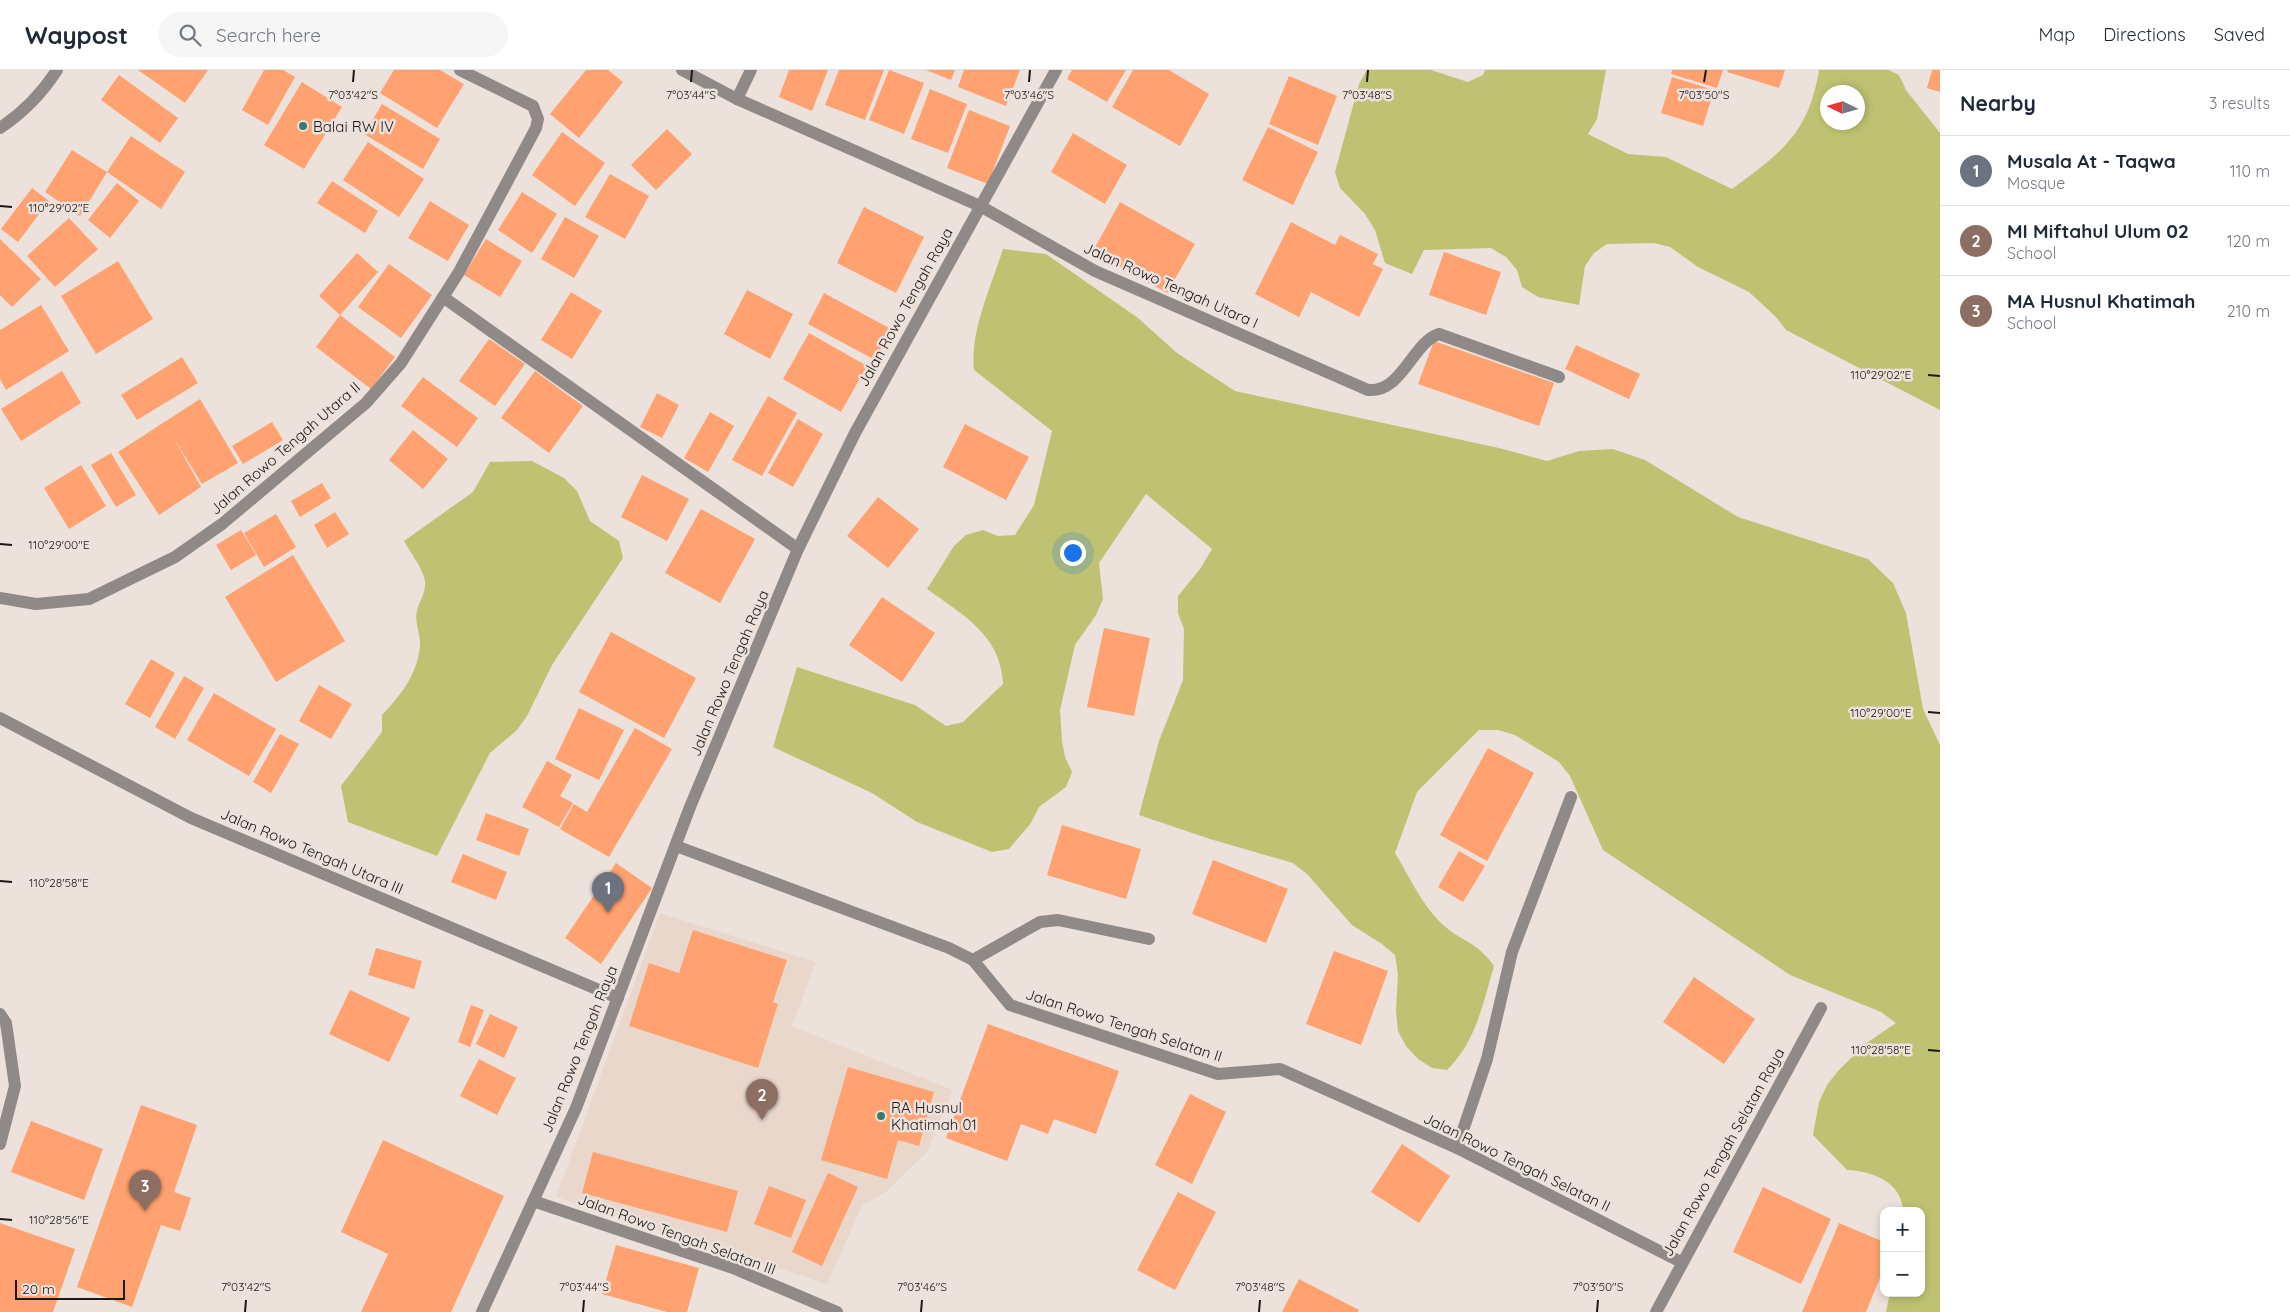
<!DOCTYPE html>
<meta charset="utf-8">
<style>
body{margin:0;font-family:Quicksand,sans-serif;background:#f6f6f7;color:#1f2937}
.controls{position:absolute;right:15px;bottom:15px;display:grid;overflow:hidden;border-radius:10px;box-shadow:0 2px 8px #0003}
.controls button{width:45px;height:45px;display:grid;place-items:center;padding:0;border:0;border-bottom:1px solid #e0e1e3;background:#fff;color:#1f2937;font:25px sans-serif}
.compass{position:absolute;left:1820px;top:15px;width:45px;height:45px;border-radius:50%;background:#fff;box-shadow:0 2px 8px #0003;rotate:275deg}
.scale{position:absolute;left:15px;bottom:12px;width:110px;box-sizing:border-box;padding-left:5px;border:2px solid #1c1816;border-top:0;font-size:14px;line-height:18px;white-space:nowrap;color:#1c1816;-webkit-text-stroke:4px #ece2db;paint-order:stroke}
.you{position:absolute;left:1072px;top:482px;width:18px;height:18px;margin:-12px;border:4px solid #fff;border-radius:50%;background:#1a73e8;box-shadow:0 0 0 8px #1a73e833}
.badge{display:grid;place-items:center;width:32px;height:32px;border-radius:50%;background:#7c3aed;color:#fff;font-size:16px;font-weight:700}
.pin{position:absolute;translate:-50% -41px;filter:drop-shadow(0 1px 2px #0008)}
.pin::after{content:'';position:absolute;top:26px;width:18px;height:15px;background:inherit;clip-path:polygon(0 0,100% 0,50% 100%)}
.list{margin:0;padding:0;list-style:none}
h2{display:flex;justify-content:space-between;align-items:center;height:65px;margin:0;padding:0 20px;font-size:21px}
h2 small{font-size:16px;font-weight:400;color:#747a83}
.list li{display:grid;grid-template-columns:32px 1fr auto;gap:15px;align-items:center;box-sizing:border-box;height:70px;padding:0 20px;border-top:1px solid #e0e1e3}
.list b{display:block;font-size:19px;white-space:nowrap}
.list p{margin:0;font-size:16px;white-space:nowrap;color:#747a83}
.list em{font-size:16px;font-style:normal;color:#747a83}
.icon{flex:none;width:28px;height:28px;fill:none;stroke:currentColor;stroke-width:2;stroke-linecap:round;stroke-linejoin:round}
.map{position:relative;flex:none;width:1940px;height:1242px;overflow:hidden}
header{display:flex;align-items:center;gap:30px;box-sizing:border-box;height:70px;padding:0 25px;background:#fff;border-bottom:1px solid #e0e1e3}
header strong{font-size:24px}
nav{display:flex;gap:28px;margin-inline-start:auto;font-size:18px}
.search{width:350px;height:45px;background:#f6f6f7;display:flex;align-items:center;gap:12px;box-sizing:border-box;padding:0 18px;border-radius:28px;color:#747a83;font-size:19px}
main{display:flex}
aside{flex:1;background:#fff}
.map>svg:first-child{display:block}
.built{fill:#e9d7cc}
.green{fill:#bfc272;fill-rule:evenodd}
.building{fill:#ffa171}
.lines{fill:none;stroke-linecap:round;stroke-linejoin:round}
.street{stroke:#8f8a88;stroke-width:12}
.ticks{fill:none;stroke:#1c1816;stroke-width:2}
.poi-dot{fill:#387a6c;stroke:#ece2db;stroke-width:2}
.labels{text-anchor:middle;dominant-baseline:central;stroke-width:5;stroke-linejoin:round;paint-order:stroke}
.poi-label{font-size:15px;fill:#1c1816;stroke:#ece2db;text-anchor:start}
.street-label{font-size:15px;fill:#1c1816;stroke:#ece2db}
.ticks-label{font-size:12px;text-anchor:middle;fill:#1c1816;stroke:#ece2db;stroke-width:5;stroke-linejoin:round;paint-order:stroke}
</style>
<header>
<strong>Waypost</strong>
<div class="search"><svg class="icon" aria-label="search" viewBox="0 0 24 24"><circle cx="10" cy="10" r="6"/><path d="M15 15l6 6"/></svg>Search here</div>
<nav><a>Map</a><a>Directions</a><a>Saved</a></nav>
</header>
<main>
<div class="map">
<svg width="1940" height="1242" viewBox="0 0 1940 1242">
<rect width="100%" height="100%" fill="#ece2db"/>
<polygon class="built" points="660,843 816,892 792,956 953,1020 928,1081 887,1121 862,1136 827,1214 556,1127"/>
<g class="green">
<path d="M1367 0H1431L1468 12 1483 5 1485 0H1606L1597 49 1588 64 1628 84 1666 87 1732 119C1781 83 1809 63 1819 0H1889L1899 5 1906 20 1940 63V340L1786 260 1776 247 1749 222 1698 197 1670 177 1654 173 1607 174 1594 183 1585 196 1579 235 1538 227 1522 217 1517 200 1506 187 1491 178 1424 180 1412 204 1385 193 1375 160 1365 144 1340 118 1335 102 1359 14ZM1828 22H1858V52H1828Z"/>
<path d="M1003 179 1046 184 1138 248 1177 283 1235 321 1499 378 1547 391 1579 381 1613 379 1645 390 1738 447 1868 489 1893 513 1906 543 1923 639 1940 675V1242H1886L1890 1223H1921V1141H1903C1902 1112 1872 1101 1847 1100L1813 1065 1819 1032 1827 1015 1838 1001 1865 974 1896 953 1881 942 1790 905 1603 780 1570 706 1559 692 1515 665 1498 660H1479L1417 722 1395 783C1409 806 1421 833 1440 852 1459 871 1477 871 1494 896 1483 933 1476 972 1447 1000L1432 998 1418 989 1406 976 1398 961 1396 941 1398 904 1395 885 1382 874 1352 855 1307 804 1293 793 1210 769 1139 745 1159 671 1183 610 1184 559 1178 543V526L1200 499 1212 479 1146 424 1099 493 1103 529 1096 545 1075 575 1060 640 1062 671 1065 687 1072 702 1066 717 1039 737 1031 753 1009 779 992 782 917 752 872 723 773 677 797 597 915 635 946 656 963 652 1003 614C1001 565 963 545 927 519L954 476 966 465 983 460 998 466 1015 465 1034 435 1052 361 974 300C970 260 991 217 1003 179Z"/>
<path d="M532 391 564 408 577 421 590 451 619 471 623 488 552 595 527 646 517 660 490 683 437 786 348 752 341 716 382 662V645C401 625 417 605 420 576 421 564 414 553 417 541 419 531 426 523 425 512 425 502 409 480 404 471L473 422 490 392Z"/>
</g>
<g class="building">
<polygon points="138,0 208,0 185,33"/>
<polygon points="264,0 283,0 295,7 268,55 242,40"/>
<polygon points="394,0 440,0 464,14 437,58 380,23"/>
<polygon points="586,0 608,0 623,12 579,68 550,44"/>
<polygon points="789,0 828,0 812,41 779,27"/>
<polygon points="839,0 884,0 865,50 825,35"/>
<polygon points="889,0 924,13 904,64 869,50"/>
<polygon points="926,0 955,0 951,10"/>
<polygon points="964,0 1020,0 1006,36 958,17"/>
<polygon points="1072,0 1126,0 1107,32 1067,9"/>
<polygon points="1133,0 1169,0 1209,24 1180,76 1112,37"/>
<polygon points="1672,0 1723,0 1717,18 1671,4"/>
<polygon points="1728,0 1785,0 1779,18 1727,2"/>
<polygon points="1932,0 1940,0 1940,22 1927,18"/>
<polygon points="119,5 178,48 160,73 101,30"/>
<polygon points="1289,6 1337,26 1318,75 1269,54"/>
<polygon points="1672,7 1714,20 1703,56 1661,43"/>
<polygon points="302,12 342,37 304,99 264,75"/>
<polygon points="930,19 967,34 948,83 911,69"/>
<polygon points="382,34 440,69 423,99 364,64"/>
<polygon points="969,40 1010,56 988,114 947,98"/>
<polygon points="1268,57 1318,82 1293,135 1242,110"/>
<polygon points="667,59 692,84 656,120 631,95"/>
<polygon points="562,62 605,93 575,136 532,105"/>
<polygon points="1073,63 1127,95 1105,134 1051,102"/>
<polygon points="131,66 185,102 161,139 107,102 80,146 45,122 72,80 107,102"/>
<polygon points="368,72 424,109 399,147 343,110"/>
<polygon points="610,104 649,126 625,169 585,147"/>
<polygon points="332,111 378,141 365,163 317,133"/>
<polygon points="117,113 139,131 110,168 88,150"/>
<polygon points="32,118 49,131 18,172 1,159"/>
<polygon points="522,122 557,144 532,183 498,160"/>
<polygon points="430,131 469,155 448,191 408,168"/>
<polygon points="1120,132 1195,174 1167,223 1093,181"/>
<polygon points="864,137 924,167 896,223 837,193"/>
<polygon points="565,147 599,166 574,208 541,189"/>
<polygon points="69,148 98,179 55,217 27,186"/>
<polygon points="1291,152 1335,175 1340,165 1378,184 1373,194 1383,199 1359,247 1311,222 1299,247 1255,224"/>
<polygon points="0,169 41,209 12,237 0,225"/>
<polygon points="486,169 522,191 500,227 464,205"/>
<polygon points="1444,182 1501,202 1486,245 1429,225"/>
<polygon points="357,183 378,202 340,245 319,226"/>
<polygon points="118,191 153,249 96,284 61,226"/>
<polygon points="389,194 432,225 401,268 358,237"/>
<polygon points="747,220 793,244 770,289 724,264"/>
<polygon points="571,222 602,241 572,289 541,270"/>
<polygon points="824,223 891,259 875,290 808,254"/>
<polygon points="41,235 69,281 6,320 0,309 0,260"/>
<polygon points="340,245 395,287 371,319 316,277"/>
<polygon points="809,263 867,296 841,342 783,309"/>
<polygon points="489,269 525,294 495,336 459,311"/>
<polygon points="1434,271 1554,313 1539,356 1418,314"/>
<polygon points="1576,275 1640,304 1629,329 1565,299"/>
<polygon points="182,287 198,313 137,350 121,325"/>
<polygon points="62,301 81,333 21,371 1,339"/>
<polygon points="535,301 583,336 549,383 501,348"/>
<polygon points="423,307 478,348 457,377 401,336"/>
<polygon points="657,323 679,335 662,368 640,357"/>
<polygon points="768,326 797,343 762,406 732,390"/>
<polygon points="200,329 238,393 202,414 173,367 201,417 159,445 118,382"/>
<polygon points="710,342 734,356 708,402 684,388"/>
<polygon points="798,349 823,364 793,417 768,403"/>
<polygon points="272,352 283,370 243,394 232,376"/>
<polygon points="965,354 1029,387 1006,430 943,397"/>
<polygon points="413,360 448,389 423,419 389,390"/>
<polygon points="111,383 136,425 116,437 91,395"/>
<polygon points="81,395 106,436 69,459 44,418"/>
<polygon points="642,405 689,429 667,471 621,447"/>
<polygon points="322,413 331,428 300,447 291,431"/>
<polygon points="878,427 919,459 888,498 847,466"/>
<polygon points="701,439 755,469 720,533 665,503"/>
<polygon points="335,442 349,464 327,478 314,455"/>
<polygon points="276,444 296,477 264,497 244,463"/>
<polygon points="241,460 256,485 231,500 216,475"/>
<polygon points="293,485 345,571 276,612 225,527"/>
<polygon points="882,527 935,563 902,612 849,575"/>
<polygon points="1104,558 1150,568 1134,646 1087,637"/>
<polygon points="611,562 696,608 664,668 579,622"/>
<polygon points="151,589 175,603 150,648 125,634"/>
<polygon points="184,606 204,618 175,669 155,657"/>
<polygon points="319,615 352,634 331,669 299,651"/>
<polygon points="214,623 276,659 249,706 187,670"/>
<polygon points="579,638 624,660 599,710 555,689"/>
<polygon points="635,658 672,679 609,787 560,759 574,734 587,742"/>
<polygon points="280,664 299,674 271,723 253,712"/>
<polygon points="1488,678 1534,703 1487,791 1440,765"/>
<polygon points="547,691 572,705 560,726 573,733 559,757 522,737"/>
<polygon points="486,743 529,759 519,786 476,770"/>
<polygon points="1062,755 1141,779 1126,829 1047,805"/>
<polygon points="1459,781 1485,796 1463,832 1438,817"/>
<polygon points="463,784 507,802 496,830 451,812"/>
<polygon points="1213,790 1288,819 1266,873 1192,844"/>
<polygon points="616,793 652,818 601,894 565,868"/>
<polygon points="693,860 787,890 773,932 778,934 758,998 629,956 649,893 679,903"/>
<polygon points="376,878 422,891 414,919 368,905"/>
<polygon points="1334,881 1388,901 1361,975 1306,954"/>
<polygon points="1694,907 1755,949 1724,994 1663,952"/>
<polygon points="350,920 410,948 389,992 329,964"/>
<polygon points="471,935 484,940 470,977 458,972"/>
<polygon points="490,944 518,957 504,988 476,974"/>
<polygon points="988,954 1119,1001 1096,1064 1054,1049 1048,1064 1021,1054 1007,1091 946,1068"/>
<polygon points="479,989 516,1008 497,1045 460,1026"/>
<polygon points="848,997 934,1022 919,1076 898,1070 887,1109 821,1090"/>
<polygon points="1190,1024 1226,1042 1192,1114 1155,1095"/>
<polygon points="141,1035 197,1055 174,1122 191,1128 180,1161 161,1155 132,1237 77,1217"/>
<polygon points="31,1051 103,1079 84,1130 11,1102"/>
<polygon points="383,1070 504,1126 451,1242 361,1242 388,1184 341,1162"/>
<polygon points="1402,1074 1450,1106 1419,1153 1371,1122"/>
<polygon points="593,1082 738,1121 727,1162 582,1123"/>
<polygon points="828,1103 858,1117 822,1196 792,1182"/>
<polygon points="769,1116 806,1130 791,1168 754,1154"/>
<polygon points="1763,1117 1831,1149 1801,1214 1733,1182"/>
<polygon points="1178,1122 1216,1142 1175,1220 1137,1200"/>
<polygon points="0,1153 75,1179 53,1242 0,1242"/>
<polygon points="1839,1153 1884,1172 1884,1198 1866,1242 1802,1242"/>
<polygon points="616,1175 699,1198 687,1242 667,1242 602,1224"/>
<polygon points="1299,1209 1359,1240 1358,1242 1282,1242"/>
</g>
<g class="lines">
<g class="street">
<path d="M682 0 737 29 980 136 1095 201 1368 320C1402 323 1413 272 1439 264L1559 307"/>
<polyline points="737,29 751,0"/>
<path d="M0 58C24 42 41 25 57 0"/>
<polyline points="443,227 798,479"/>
<polyline points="0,528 36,534 89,529 175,487 222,454 366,333 401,293 459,202 536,58 538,49 533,36 460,0"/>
<polyline points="0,648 191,748 618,928"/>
<polyline points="676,776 949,878 973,890 1010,935 1218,1004 1280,999 1457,1078 1681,1192"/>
<polyline points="973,890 1040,852 1058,850 1149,869"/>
<polyline points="0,944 6,953 15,1016 0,1074"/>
<polyline points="1457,1078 1487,989 1512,882 1571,727"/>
<polyline points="533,1131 733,1198 837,1242"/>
<polyline points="482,1242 576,1038 690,737 798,479 855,363 1056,0"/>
<polyline points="1656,1242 1821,938"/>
</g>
</g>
<path class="ticks" d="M353 12 354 0M691 12 692 0M1029 12 1030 0M1367 12 1368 0M1704 12 1706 0M0 136 12 137M1928 305 1940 306M0 474 12 475M1928 642 1940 643M0 811 12 812M1928 980 1940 981M0 1149 12 1150M245 1242 246 1230M583 1242 584 1230M921 1242 922 1230M1259 1242 1260 1230M1597 1242 1598 1230"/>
<g class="poi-dot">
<circle cx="303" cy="56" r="5"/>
<circle cx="881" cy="1046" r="5"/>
</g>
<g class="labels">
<g class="poi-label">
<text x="313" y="56">Balai RW IV</text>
<text x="891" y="1037">RA Husnul<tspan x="891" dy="17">Khatimah 01</tspan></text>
</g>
<g class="street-label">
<text transform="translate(1171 215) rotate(24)">Jalan Rowo Tengah Utara I</text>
<text transform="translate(905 237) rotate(-61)">Jalan Rowo Tengah Raya</text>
<text transform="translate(285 378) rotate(-41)">Jalan Rowo Tengah Utara II</text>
<text transform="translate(729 603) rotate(-67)">Jalan Rowo Tengah Raya</text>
<text transform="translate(312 781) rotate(23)">Jalan Rowo Tengah Utara III</text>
<text transform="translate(1124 955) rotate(18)">Jalan Rowo Tengah Selatan II</text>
<text transform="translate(579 979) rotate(-68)">Jalan Rowo Tengah Raya</text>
<text transform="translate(1723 1082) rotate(-61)">Jalan Rowo Tengah Selatan Raya</text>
<text transform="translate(1517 1092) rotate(26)">Jalan Rowo Tengah Selatan II</text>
<text transform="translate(677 1164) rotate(20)">Jalan Rowo Tengah Selatan III</text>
</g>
</g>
<g class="ticks-label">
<text x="353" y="29">7°03'42"S</text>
<text x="691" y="29">7°03'44"S</text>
<text x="1029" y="29">7°03'46"S</text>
<text x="1367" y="29">7°03'48"S</text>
<text x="1704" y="29">7°03'50"S</text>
<text x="59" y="142">110°29'02"E</text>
<text x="1881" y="309">110°29'02"E</text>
<text x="59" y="479">110°29'00"E</text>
<text x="1881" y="647">110°29'00"E</text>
<text x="59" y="817">110°28'58"E</text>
<text x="1881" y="984">110°28'58"E</text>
<text x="59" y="1154">110°28'56"E</text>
<text x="246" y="1221">7°03'42"S</text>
<text x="584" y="1221">7°03'44"S</text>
<text x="922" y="1221">7°03'46"S</text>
<text x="1260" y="1221">7°03'48"S</text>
<text x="1598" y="1221">7°03'50"S</text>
</g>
</svg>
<div class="controls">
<button>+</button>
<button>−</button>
</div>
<svg class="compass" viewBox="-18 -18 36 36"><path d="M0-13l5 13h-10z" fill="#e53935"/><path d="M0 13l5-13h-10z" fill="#747a83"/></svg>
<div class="scale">20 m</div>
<div class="you"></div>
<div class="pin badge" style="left:608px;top:843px;background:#6b7280">1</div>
<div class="pin badge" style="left:762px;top:1050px;background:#8d6e63">2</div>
<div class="pin badge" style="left:145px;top:1141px;background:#8d6e63">3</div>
</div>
<aside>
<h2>Nearby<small>3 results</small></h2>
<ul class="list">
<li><span class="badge" style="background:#6b7280">1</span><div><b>Musala At - Taqwa</b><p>Mosque</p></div><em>110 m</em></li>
<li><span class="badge" style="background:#8d6e63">2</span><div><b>MI Miftahul Ulum 02</b><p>School</p></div><em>120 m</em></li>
<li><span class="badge" style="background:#8d6e63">3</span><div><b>MA Husnul Khatimah</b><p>School</p></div><em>210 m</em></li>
</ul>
</aside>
</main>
